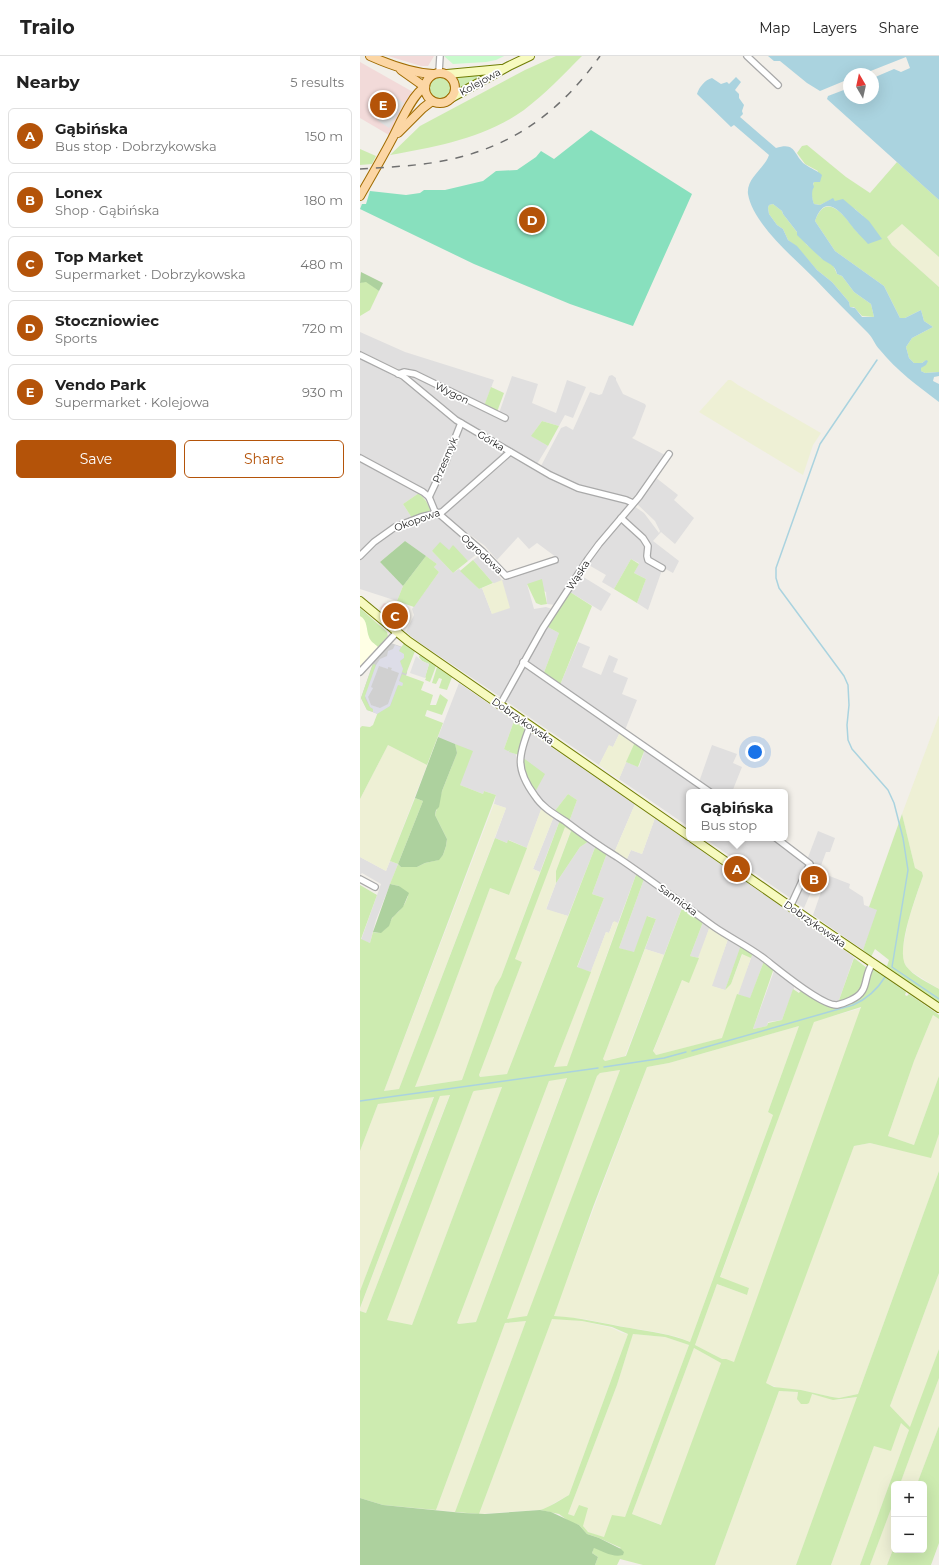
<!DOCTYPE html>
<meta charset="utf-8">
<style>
body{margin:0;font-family:Montserrat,sans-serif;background:#f6f6f6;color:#222}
.controls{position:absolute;right:12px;bottom:12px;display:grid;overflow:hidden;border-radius:6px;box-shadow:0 4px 16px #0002}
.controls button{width:36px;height:36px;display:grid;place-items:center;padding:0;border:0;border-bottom:1px solid #e0e0e0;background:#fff;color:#222;font:20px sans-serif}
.compass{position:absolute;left:483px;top:12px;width:36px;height:36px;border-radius:50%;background:#fff;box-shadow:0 4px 16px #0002;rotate:351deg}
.you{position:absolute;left:395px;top:696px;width:14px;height:14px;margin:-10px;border:3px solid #fff;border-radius:50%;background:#1a73e8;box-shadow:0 0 0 6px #1a73e833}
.badge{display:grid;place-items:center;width:26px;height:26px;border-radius:50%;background:#b45309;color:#fff;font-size:13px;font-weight:700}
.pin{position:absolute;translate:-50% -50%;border:2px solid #fff;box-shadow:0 1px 4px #0006}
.popup{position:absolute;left:326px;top:733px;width:102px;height:52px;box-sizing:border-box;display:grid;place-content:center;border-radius:6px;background:#fff;filter:drop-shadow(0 1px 3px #0005);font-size:13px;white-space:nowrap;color:#767676}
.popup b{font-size:15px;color:#222}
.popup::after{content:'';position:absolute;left:50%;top:100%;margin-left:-8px;border:8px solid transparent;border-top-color:#fff}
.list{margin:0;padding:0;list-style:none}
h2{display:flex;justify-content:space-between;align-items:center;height:52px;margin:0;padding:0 16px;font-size:17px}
h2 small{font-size:13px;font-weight:400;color:#767676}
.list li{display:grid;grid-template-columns:26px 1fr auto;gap:12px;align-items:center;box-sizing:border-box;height:56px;margin:0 8px 8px;padding:0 8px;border:1px solid #e0e0e0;border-radius:6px}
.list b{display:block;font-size:15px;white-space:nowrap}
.list p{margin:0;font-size:13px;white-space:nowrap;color:#767676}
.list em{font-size:13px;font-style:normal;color:#767676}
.actions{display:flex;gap:8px;padding:12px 16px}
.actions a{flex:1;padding:9px 0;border:1px solid #b45309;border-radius:6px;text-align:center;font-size:14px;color:#b45309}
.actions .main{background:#b45309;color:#fff}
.map{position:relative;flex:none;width:579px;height:1509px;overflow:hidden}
header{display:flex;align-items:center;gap:24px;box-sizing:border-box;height:56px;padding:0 20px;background:#fff;border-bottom:1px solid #e0e0e0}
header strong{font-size:19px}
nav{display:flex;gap:22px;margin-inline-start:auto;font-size:14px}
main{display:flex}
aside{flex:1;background:#fff}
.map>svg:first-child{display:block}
.residential{fill:#e0dfdf}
.commercial{fill:#f2dad9}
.education{fill:#ffffe5}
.religious{fill:#d0d0d0}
.farmland{fill:#eef0d5}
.grass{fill:#cdebb0;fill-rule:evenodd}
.forest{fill:#add19e}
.park{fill:#c8facc}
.pitch{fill:#88e0be}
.parking{fill:#e2e2e2}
.plaza{fill:#dddde8;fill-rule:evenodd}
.water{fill:#aad3df;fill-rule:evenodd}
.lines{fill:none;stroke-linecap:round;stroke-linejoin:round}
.stream{stroke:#aad3df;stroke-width:1.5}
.street-casing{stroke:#a9a9a9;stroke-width:8}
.secondary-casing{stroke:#707d05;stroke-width:10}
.primary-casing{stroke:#a06b00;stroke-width:10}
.street{stroke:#fff;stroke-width:5.5}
.secondary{stroke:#f7fabf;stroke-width:8}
.primary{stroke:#fcd6a4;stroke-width:8}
.rail{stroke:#707070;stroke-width:1.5;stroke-dasharray:8 8;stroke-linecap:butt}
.labels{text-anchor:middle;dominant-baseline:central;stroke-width:3.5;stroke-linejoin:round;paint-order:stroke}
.street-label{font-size:10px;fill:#222;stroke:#fff}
</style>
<header>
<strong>Trailo</strong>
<nav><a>Map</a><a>Layers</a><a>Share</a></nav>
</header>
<main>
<aside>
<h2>Nearby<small>5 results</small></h2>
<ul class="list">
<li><span class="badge">A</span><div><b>Gąbińska</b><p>Bus stop · Dobrzykowska</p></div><em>150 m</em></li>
<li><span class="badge">B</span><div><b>Lonex</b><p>Shop · Gąbińska</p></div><em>180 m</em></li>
<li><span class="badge">C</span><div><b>Top Market</b><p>Supermarket · Dobrzykowska</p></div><em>480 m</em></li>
<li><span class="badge">D</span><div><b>Stoczniowiec</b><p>Sports</p></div><em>720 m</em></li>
<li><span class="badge">E</span><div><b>Vendo Park</b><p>Supermarket · Kolejowa</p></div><em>930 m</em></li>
</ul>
<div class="actions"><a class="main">Save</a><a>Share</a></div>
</aside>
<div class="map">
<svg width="579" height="1509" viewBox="0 0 579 1509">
<rect width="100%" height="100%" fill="#f2efe9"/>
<g class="residential">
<polygon points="0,276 45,296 134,324 124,350 55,317 38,313 0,295"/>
<polygon points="0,302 44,325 97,368 85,401 69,436 0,399"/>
<polygon points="47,318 55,320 146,363 148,360 139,357 152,320 178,328 172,347 196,357 207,324 226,331 213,362 205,359 199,370 182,365 174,376 172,380 188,390 177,408 97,361 46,319"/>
<polygon points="252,319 256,322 256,324 263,338 285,348 286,350 275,379 272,382 305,399 280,435 273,442 220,430 181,410 201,372 206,370 213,374 230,336 239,339 242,338 249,320"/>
<polygon points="103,371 145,397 84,453 77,455 72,440 100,373"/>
<polygon points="150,400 215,435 267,447 268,450 196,549 187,548 186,536 167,528 174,553 186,551 192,553 161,604 142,642 57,585 46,576 54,559 52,553 79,516 74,511 77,508 45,485 20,506 43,530 37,545 0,533 0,504 13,489 35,474 57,464 77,459 118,497 108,505 93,490 89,494 72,495 93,517 99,513 119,533 122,532 132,558 142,525 134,528 113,504 121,498 142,524 200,504 177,487 169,493 158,481 137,504 125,490 105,475 99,473 82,459"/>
<polygon points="0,406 59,437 43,448 52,462 28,472 0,496"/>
<polygon points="295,421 318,439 314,444 334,462 315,488 301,476 293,485 319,505 313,517 291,505 288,500 289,490 265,461 274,450 284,457 299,477 300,475 295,465 276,447"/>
<polygon points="261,465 282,483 287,493 283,501 302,514 288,554 277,547 286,523 274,517 279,507 271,503 254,533 242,526 246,519 227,508"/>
<polygon points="220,521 225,522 251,538 241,555 210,536"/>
<polygon points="188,571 199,577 183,619 167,607 166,604"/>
<polygon points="218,586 230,591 222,611 241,619 249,599 258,603 253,616 268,622 262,638 277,644 265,674 200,629"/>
<polygon points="166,611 260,676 253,691 249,690 239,709 146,645 162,612"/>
<polygon points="99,627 154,665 144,693 150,694 150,696 156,698 157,710 165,728 182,751 167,792 149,784 147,787 135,782 146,752 134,748 136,739 124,735 123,738 100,729 78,681"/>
<polygon points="169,676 275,748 254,797 209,766 217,744 208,738 194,756 174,738 162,701"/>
<polygon points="352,689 377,698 373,707 382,711 372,736 353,736 339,726"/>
<polygon points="285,693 347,736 329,736 329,771 259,723 266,706 279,711"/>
<polygon points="194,760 200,764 180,816 173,813"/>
<polygon points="295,762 494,901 478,947 458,939 363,874 266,805 271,794 282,798"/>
<polygon points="458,775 475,782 470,796 466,796 459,815 460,815 444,852 435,846 451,811 455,805 451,806 447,804"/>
<polygon points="344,782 412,782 429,793 447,807 433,844"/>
<polygon points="229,785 236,789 208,860 186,854 196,827 220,791"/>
<polygon points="247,797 277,816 258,867 253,866 249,877 246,876 231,916 217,912 244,842 232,838"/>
<polygon points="0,801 26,815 30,805 38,808 16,864 10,887 1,884 21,828 2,817 0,819"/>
<polygon points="467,819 490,828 489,832 503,841 504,849 518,854 503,894 453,859"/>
<polygon points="284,823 323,849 304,899 285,893 296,863 288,860 274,897 259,892"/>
<polygon points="343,866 350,870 339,902 330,900"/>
<polygon points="368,883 381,891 365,934 351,930"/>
<polygon points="393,897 404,905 390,943 377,938"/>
<polygon points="414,915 435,929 422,964 408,966 407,970 393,973"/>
</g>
<g class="commercial">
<polygon points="28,0 74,0 68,10 61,10"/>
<polygon points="0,6 53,36 29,79 0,62"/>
<polygon points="24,547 39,551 46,556 46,563 40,570 20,552"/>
</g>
<polygon class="education" points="0,552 27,576 28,580 0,610"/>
<polygon class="religious" points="31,587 48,593 47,617 33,653 21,659 7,654 1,642 13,607"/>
<g class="farmland">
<polygon points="542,168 579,201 579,231 532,189 527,181"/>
<polygon points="368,324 371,324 378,329 461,377 453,389 443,419 339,356"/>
<polygon points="142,524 150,552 132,558 122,532"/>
<polygon points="579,659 579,933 549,914 542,903 542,896 549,862 563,820 562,816 555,812 542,758"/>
<polygon points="260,676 275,686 259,723 239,709 249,689 253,691"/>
<polygon points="28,689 67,709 26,815 0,801 0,743"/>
<polygon points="134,748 146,752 39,1033 24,1035"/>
<polygon points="275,748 295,762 282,798 271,794 266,805 254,797"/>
<polygon points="182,751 194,760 173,813 180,816 141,921 135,932 102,1024 54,1031 78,972 130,832 149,839"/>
<polygon points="205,770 211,774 196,815 196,827 186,853 208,860 147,1018 120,1021 119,1019 162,906 154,903"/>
<polygon points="254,865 258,867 207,1011 194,1011 246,876 249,877"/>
<polygon points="350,870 368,883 352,930 365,934 371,928 383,897 391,902 363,982 296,999 293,996 322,924 329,926"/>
<polygon points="285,893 304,899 265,1000 245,1005 243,1003"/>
<polygon points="502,952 374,1307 362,1303 335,1289 357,1228 387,1239 389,1232 360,1222 454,965"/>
<polygon points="573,959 579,963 579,1020 554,1089 528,1080 554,1005"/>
<polygon points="439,970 408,1056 413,1059 330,1286 318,1281 296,1276 270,1272 224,1263 193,1260 287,1011 309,1007"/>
<polygon points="260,1014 167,1261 146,1263 237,1020 240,1017"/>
<polygon points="207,1021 116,1266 99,1268 97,1267 189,1025"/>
<polygon points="142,1031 52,1269 26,1264 113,1036 114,1035"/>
<polygon points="90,1038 6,1257 0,1255 1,1250 80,1040"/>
<polygon points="74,1040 63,1070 0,1235 0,1095 18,1048"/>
<polygon points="579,1078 579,1115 498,1338 479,1342 472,1341 441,1334 419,1332 405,1327 494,1090 510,1087 570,1101"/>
<polygon points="579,1217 579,1293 551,1372 530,1350"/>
<polygon points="192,1262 222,1265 252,1272 262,1277 268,1278 209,1439 196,1446 187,1452 180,1454 119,1458"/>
<polygon points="166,1265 95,1456 76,1454 145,1267"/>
<polygon points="273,1278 305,1281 329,1289 265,1461 244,1481 233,1478 225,1474 223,1470 223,1466 226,1459 214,1460 208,1458 257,1329"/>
<polygon points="334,1292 361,1307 302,1469 272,1458"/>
<polygon points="579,1322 579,1370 557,1428 540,1428"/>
<polygon points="419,1335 438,1336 437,1340 450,1343 451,1338 478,1344 498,1341 436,1509 355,1509"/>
<polygon points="542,1367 549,1374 500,1509 471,1509 514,1390"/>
<polygon points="534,1445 534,1491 527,1509 510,1509"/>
</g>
<g class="grass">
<path d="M196 0H222C203 19 185 38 164 54 125 82 76 91 30 99L60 70 165 14Z"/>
<polygon points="131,18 100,34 97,21 98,20"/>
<circle cx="80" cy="31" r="11"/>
<path d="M447 89 486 121 510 137 537 106 579 144V201L542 168 527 181 532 189 579 231V316L565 317 561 315V312L566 304 562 307H554L549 302 546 291 552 282 573 271 564 265 561 254 545 262H540L524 230 475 195 455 165C467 132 487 164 498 177L503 160 495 153 475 145 472 143 460 149 454 148C449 137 454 125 458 115L445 108 437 97 442 90Z"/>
<polygon points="0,93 16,100 12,108 0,109"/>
<polygon points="413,148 422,155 423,158 447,189 453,193 461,202 473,209 477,218 482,220 494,236 511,248 514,261 502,260 494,251 490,251 489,246 472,226 457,214 437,191 428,184 423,173 417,169 409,158 408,152 409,149"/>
<polygon points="6,225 19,235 10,254 0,260 0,227"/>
<polygon points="131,331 144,337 137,356 124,350"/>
<polygon points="182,365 199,370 188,390 171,380"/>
<polygon points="59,437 66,445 71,455 52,462 43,448"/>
<polygon points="80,486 89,494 93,489 108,505 93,517 72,495"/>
<polygon points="66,500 77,508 74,511 79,516 54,551 37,545 43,530"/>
<polygon points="271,503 279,508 274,517 286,523 277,547 254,533"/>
<polygon points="113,504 133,527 119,533 100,515"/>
<polygon points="182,523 187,548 181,549 176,547 167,528"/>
<polygon points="210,536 232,550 200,629 183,619 199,577 186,570"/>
<path d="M0 552 27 576 28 580 18 591C15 588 10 585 9 581 6 574 8 564 0 560Z"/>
<polygon points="44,587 55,595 46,618 42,616 40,605 44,602 39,595"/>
<polygon points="60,599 76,610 70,626 65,624 66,622 65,621 69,608 62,605 59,601"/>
<polygon points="13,608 16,609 5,642 10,651 13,653 13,656 7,654 1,642"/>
<polygon points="77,611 92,621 87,634 79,632 82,623 79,622 76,628 72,627"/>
<polygon points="42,618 64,626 61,634 73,639 70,649 76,649 80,638 88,644 82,659 67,654 65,660 83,667 67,709 28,689 0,743 0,672 2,670 10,671 13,669 18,656 30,650 38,628 42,630 43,627 39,626"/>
<polygon points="154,665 166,674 159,699 149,696 150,694 148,695 144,693"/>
<polygon points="275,686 285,693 278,711 266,706"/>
<path d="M95 688 113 695 100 729 123 738 124 735 136 739 24 1035 39 1033 135 782 147 787 148 784 167 792 149 839 130 832 78 972 55 1031 102 1024 135 931 141 921 200 764 229 785 220 791 196 827V815L211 775 205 771 155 903 162 906 119 1019 120 1021 147 1018 236 789 247 797 232 838 244 842 217 911 231 916 194 1011 207 1010 277 816 284 823 259 892 274 896 287 860 296 863 243 1003 245 1005 266 1000 322 852 343 866 330 900 339 902 329 927 322 924 293 995 296 999 362 982 377 938 390 942 404 905 414 912 393 973 407 970 408 967 422 964 433 933 439 937 442 933 470 950C483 946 503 945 507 930 509 924 509 918 513 913L546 936 545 939 547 940 549 938 579 959V963L573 959 554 1005 528 1080 554 1089 579 1020V1078L571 1102 510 1087 494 1090 406 1327 414 1331 441 1334 472 1341 479 1342 498 1338 579 1115V1217L530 1350 550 1371 579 1293V1322L540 1428H534V1445L510 1509H500L549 1374 541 1367 531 1395 514 1390 471 1509H436L497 1341 473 1344 452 1338 449 1347 447 1348H441L437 1343 438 1336 419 1335 355 1509H283L260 1503 257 1509H235L238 1501 232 1497 234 1491 251 1498 261 1492 239 1482 227 1478 219 1469 210 1466 199 1458 180 1454C188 1452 200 1444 209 1439L268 1278 252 1271 222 1265 192 1263 119 1458 95 1456 166 1265 145 1267 76 1454 23 1449 0 1442V1255L6 1257 90 1039 80 1040 0 1252V1235L74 1041 18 1048 0 1095V829L17 839 1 883 10 887 13 876C25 879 28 869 33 861 35 858 38 857 40 854 44 850 46 845 48 840L39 830 30 828 38 808 30 805 55 742 63 745 38 808 41 811H57L65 807 78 804 83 799 86 790 87 783 75 759 82 735 97 697ZM501 951 374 1306 366 1303H362L335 1289 357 1228 387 1239 389 1232 360 1221 454 966ZM439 970 408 1056 413 1059 330 1286C311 1278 291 1276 270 1272 244 1268 220 1261 194 1260L233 1151 287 1011 309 1007ZM260 1014 167 1260 147 1263 237 1020 240 1017ZM207 1022 116 1266 99 1268 97 1267 189 1025ZM142 1031 52 1269 27 1264 113 1036 114 1035ZM273 1278 305 1281 329 1289 265 1461 252 1459 244 1481 228 1476 223 1470 228 1452 219 1449 214 1460 208 1458 257 1329ZM334 1292 361 1307 301 1469 272 1458Z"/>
<polygon points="162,701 185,718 174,738 165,722"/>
<polygon points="208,738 217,744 209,766 194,756"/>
<path d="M542 758 555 812 562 816 563 820C557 838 535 894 546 910 553 920 569 927 579 933V948L518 906 516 903 527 910 529 904 515 893 511 901 503 894 517 854 509 851Z"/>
<polygon points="381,889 393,897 391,902 382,898 371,928 365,934"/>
<path d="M494 902 507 912C502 937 502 938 478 947Z"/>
<polygon points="579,1370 579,1487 571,1509 527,1509 534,1491 534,1494 564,1494 564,1428 557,1428"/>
</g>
<g class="forest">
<polygon points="1,216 23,227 19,235 6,226 0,227"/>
<polygon points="45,485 66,500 43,530 20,506"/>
<polygon points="78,681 95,688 97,697 82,735 79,751 76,754 75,759 87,783 86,790 83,799 79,804 65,807 57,811 41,811 38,808 63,745 55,742"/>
<polygon points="30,828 39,830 49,837 43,851 32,862 29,870 21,877 13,876"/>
<path d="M0 1442 23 1449 103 1457 125 1458 180 1454 191 1456 219 1469 227 1478 239 1482 261 1493 264 1496 263 1499C253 1502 242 1495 234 1492L232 1497 238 1501 235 1509H0Z"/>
</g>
<polygon class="park" points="84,0 144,0 136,4 126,6 93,8"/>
<polygon class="pitch" points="231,74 332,138 273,270 210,248 114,208 0,153 2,148 6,148 10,135 46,139 60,137 64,134 85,134 123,125 136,115 157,114 176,101 181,95 194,103"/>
<g class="parking">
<polygon points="32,39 44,47 29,72 17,64 19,61 17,60 27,42 29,44"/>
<polygon points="56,600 62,605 69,608 65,622 50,617"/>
</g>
<path class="plaza" d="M35 589 41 591 39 595 44 598V602L40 605 43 613 39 625 43 627 42 630 38 629 30 650 17 658 13 656V653L10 651 5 640 16 609 20 603 27 600 28 595 33 593ZM19 610 28 613V611L32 612 31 614 39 617 28 648 20 652 11 649 8 641 12 634 13 632 11 631Z"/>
<g class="water">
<polygon points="408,0 579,0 579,144 467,43 468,40 489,32 489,42 513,42 513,22 534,13 541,16 550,12 546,1 503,18 489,18 489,23 460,35 447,27 420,5 414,5"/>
<path d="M376 21 381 26 375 34 379 38V42L384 49 382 55 383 58 380 61 416 92C437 85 433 100 446 109 451 113 457 114 462 119L460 126H454L453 128 454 131C451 135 452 143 454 148L460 149 473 142 475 145 483 143 509 165 522 183 508 188C504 183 499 179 495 174 484 160 466 133 455 165L475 195 524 230 540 262H545L561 254 564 265 573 271 552 282 546 291 549 302 554 307H562L566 304 568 305 566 309 561 312V315L565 317 579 316V320L574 321 573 325 579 328V346C559 331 536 314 520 294 515 289 513 282 508 277 490 259 472 241 455 223 434 202 393 168 388 138 386 122 405 112 409 99L374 69 371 71 337 38C339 31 345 24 352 22L361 28 367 26 369 28ZM413 148 422 155 423 158 437 176V179C445 187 452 194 460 201 466 208 475 207 477 218L482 220 494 236 511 248 514 261H502L495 252 490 251 489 246 472 226 457 214 437 190 428 184 423 173 417 169 409 158 408 152 409 149Z"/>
</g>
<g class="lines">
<g class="stream">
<polyline points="517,304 460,388 416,512 416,522 419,532 484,620 488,629 489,649 487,669 488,684 492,693 528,734 534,747 543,782 548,814 532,911 579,943"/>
<path d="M332 995 493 949C507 943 517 934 525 921"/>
<polyline points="244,1011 304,1002 326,996"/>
<polyline points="0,1045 238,1012"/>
</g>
<defs>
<g id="street">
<polyline points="387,0 418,29"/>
<polyline points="79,16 80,0"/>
<polyline points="0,299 43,320 96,364 190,419 218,432 266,444 273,447"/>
<polyline points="38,318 44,316 55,318 145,362"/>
<polyline points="0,402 63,436 69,441 76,458"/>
<polyline points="69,441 86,405 101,367"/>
<polyline points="78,457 122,495 146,520 195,504"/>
<polyline points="261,462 283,482 288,490 287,500 288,504 302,512"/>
<polyline points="0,500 14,486 35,471 61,461 82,456 150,396"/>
<polyline points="163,606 350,736"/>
<polyline points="0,616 37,576"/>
<polyline points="140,649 183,572 228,503 239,488 279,441 309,398"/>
<path d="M170 670C158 700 155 713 175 740 182 751 194 758 205 765 222 778 239 790 257 801 290 823 321 847 353 870 370 882 390 891 406 904 420 915 462 950 477 949 482 948 487 946 491 944 511 935 502 921 513 907"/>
<polyline points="416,782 450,808 430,851"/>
<polyline points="0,823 15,831"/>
</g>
<g id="secondary">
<polyline points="87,18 141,13"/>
<polyline points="91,42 149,10 170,0"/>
<polyline points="0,545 48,585 329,780"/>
<polyline points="332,782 448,863 579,952"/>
</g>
<g id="primary">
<path d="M10 0C28 8 53 17 73 18"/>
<polyline points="41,14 65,31"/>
<circle cx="80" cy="32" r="15"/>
<polyline points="38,77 63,52 72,45"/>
<path d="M0 140C11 121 22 102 32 83 39 70 52 38 65 31"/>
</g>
</defs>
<use href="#street" class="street-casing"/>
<use href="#secondary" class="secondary-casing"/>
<use href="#primary" class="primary-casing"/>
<use href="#street" class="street"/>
<use href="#secondary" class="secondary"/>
<use href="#primary" class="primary"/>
<path class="rail" d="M0 113C29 111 59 110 88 104 154 90 202 54 240 0"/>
</g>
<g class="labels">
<g class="street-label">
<text transform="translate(120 26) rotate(-29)">Kolejowa</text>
<text transform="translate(92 337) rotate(26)">Wygon</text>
<text transform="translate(131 385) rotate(31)">Górka</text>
<text transform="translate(85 404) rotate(-67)">Przesmyk</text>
<text transform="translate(57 464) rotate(-20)">Okopowa</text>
<text transform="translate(122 498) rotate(43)">Ogrodowa</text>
<text transform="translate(218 519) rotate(-57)">Wąska</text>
<text transform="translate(163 665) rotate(35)">Dobrzykowska</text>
<text transform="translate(318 844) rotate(36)">Sannicka</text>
<text transform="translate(455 868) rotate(35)">Dobrzykowska</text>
</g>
</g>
</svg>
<div class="controls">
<button>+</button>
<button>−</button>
</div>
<svg class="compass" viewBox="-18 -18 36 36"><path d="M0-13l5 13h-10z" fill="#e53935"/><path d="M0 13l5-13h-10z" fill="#767676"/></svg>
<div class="you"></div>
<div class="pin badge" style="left:377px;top:813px">A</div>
<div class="popup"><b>Gąbińska</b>Bus stop</div>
<div class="pin badge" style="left:454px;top:823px">B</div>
<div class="pin badge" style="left:35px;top:560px">C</div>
<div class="pin badge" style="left:172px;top:164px">D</div>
<div class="pin badge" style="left:23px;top:49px">E</div>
</div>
</main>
